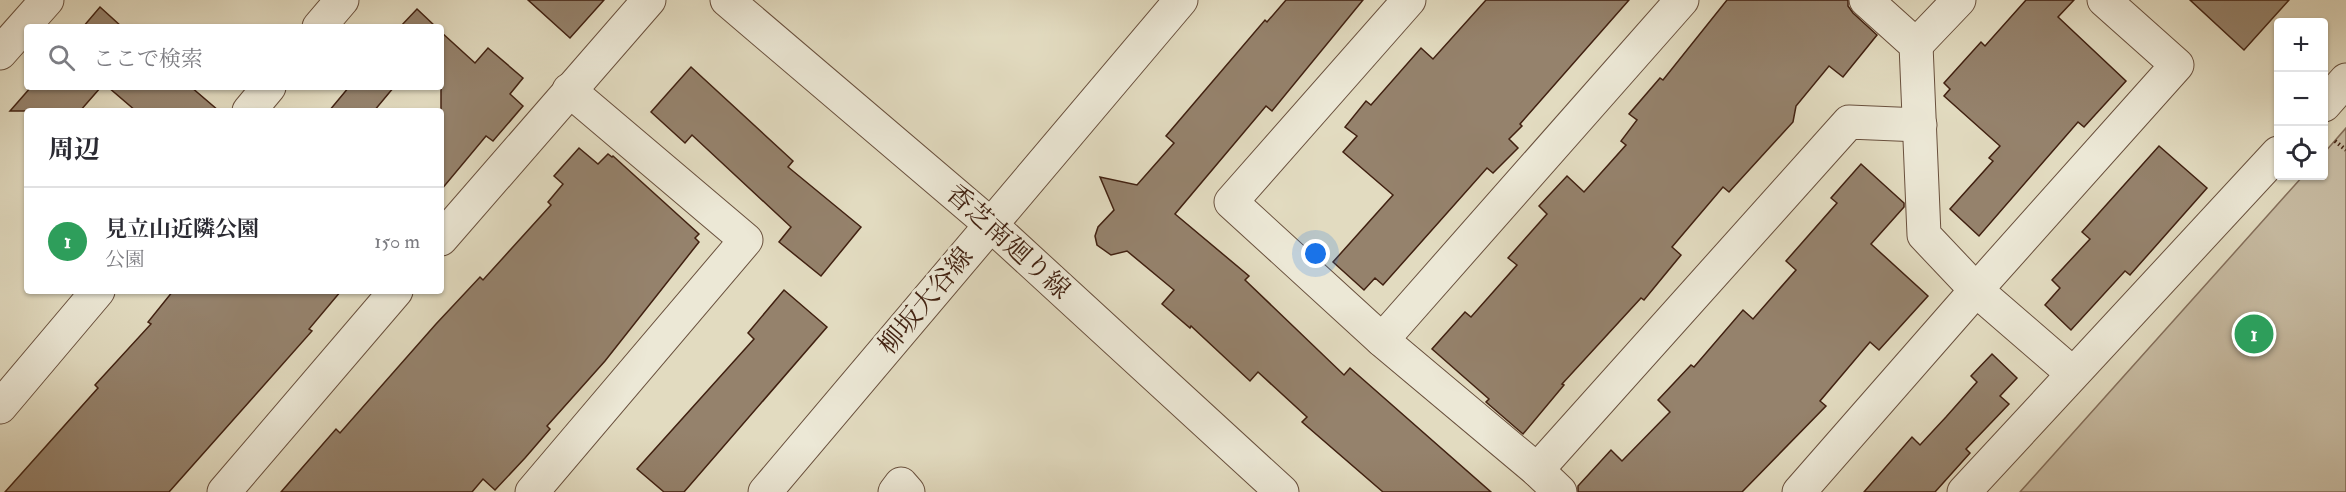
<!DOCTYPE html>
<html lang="ja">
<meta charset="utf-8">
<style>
body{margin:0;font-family:"IM FELL Double Pica","Noto Serif JP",serif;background:#f2f2f3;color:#2b2b33}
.controls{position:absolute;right:18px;top:18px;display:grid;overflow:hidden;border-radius:6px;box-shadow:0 2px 4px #0004}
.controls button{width:54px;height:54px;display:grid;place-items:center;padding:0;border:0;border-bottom:2px solid #e1e1e2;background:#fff;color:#2b2b33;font:30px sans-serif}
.you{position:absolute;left:1316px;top:254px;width:21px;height:21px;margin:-15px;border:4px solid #fff;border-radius:50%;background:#1a73e8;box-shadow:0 0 0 9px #1a73e833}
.badge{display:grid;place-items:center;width:39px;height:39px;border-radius:50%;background:#7c3aed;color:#fff;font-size:20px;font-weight:700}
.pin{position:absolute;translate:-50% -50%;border:3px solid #fff;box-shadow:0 2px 6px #0006}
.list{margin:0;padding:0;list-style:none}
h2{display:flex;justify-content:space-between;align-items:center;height:78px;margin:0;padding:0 24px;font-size:26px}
h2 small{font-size:20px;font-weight:400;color:#7c7c81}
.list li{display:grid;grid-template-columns:39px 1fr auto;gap:18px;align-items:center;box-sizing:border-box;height:108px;padding:0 24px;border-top:2px solid #e1e1e2}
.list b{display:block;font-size:22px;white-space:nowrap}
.list p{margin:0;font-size:20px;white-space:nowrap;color:#7c7c81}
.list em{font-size:20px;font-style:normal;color:#7c7c81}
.icon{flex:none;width:33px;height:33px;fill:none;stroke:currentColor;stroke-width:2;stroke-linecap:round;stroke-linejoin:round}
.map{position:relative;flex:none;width:2346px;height:492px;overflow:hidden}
.search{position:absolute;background:#fff;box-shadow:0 2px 4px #0004;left:24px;top:24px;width:420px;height:66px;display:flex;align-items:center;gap:15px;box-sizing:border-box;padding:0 21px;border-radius:6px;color:#7c7c81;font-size:22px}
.panel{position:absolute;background:#fff;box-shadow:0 2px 4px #0004;left:24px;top:108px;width:420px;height:186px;border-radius:6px}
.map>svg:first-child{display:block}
.park{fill:#c7bba2;stroke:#846e5a;stroke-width:1.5}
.building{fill:#95826c;stroke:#412111;stroke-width:1.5}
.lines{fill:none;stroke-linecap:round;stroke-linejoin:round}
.minor-casing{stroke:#69503d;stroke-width:35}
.tertiary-casing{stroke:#69503d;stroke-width:35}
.path{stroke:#412111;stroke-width:4;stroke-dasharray:1.5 3;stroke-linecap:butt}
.minor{stroke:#ece8d6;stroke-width:33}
.tertiary{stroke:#ece8d6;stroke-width:33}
.labels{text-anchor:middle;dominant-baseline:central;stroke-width:6;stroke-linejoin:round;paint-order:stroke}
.street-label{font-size:26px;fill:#412111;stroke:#ece8d6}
</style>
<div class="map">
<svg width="2346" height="492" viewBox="0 0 2346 492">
<rect width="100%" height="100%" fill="#e2dbc0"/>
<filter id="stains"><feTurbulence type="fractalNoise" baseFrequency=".00333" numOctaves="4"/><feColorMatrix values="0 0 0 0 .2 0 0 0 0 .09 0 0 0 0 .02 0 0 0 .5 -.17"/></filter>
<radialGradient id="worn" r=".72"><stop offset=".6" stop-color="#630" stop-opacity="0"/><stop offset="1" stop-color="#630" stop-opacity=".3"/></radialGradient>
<polygon class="park" points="2346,128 2346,492 2020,492 2303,176 2324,176 2324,153"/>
<g class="building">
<polygon points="528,0 604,0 570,38"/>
<polygon points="1286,0 1363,0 1272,111 1266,106 1175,214 1249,276 1245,280 1344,375 1350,368 1491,492 1383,492 1302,422 1307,417 1258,372 1250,381 1191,326 1190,328 1162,304 1174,290 1127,251 1111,255 1097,245 1095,236 1098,227 1114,210 1100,177 1137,185 1174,143 1166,136 1265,20 1267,22"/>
<polygon points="1486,0 1629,0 1520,124 1522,126 1509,139 1518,148 1493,173 1487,168 1383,285 1375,278 1364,290 1333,262 1393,195 1343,152 1357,136 1345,127 1366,101 1371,105 1421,48 1433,59"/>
<polygon points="1727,0 1848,0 1848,6 1853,13 1877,35 1843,77 1829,66 1796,106 1793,122 1729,192 1723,187 1672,247 1681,255 1644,300 1641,298 1562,384 1564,385 1523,434 1486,402 1489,399 1432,349 1465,312 1471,317 1517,265 1508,258 1547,214 1539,206 1567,176 1584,192 1626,145 1621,141 1637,120 1629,114 1660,78 1663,80"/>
<polygon points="2026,0 2074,0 2058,17 2126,81 2084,127 2078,122 1979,236 1950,209 1993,161 1989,158 2000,146 1944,96 1950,89 1944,83 1981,42 1985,46"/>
<polygon points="2190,0 2289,0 2244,50"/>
<polygon points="100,7 122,27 83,27"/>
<polygon points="417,9 436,27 400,27"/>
<polygon points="441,32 475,63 488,48 523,78 510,94 523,106 493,141 486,136 441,190"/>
<polygon points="691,67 793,161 788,167 861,227 821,276 779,242 791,227 692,135 685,143 651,112"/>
<polygon points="31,87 101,87 80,111 10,111"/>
<polygon points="108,87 191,87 219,111 136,111"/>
<polygon points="349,87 394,87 374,111 329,111"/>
<polygon points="2159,146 2207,188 2130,275 2125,271 2071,330 2045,305 2060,288 2052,280 2090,239 2082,232"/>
<polygon points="579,148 598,164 608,154 612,157 613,156 699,234 695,238 699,242 605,361 547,426 550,429 525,458 495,490 483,479 472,492 281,492 336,429 340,433 436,324 480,277 483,280 551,205 548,202 563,184 554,176"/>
<polygon points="1861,164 1904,203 1904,207 1871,244 1928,296 1879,350 1870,342 1820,401 1826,406 1742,492 1578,492 1578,486 1611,450 1622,461 1670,412 1658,400 1691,365 1694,367 1743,310 1753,319 1796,270 1786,261 1837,203 1831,198"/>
<polygon points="784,290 827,327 684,492 664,492 637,469 754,339 748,333"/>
<polygon points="173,291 341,291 309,329 312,331 169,492 5,492 98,388 95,385 151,324 148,322"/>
<polygon points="1992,354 2017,378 2000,396 2009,404 1966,449 1970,453 1935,492 1864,492 1912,437 1920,445 1946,417 1977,382 1971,376"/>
</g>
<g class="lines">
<defs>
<g id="minor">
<polyline points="1409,0 1231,202 1382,340 1537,470 1560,492"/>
<polyline points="1866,0 1916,45 1924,235 1976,290 2072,373"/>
<polyline points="319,27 342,0"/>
<polyline points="1916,45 1959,0"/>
<polyline points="0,53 47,0"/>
<polyline points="2324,105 2346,80"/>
<polyline points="249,111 269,87"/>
<polyline points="441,239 649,0"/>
<polyline points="1382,340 1682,0"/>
<polyline points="0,407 98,291"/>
<polyline points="1537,470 1849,122 1920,125"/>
<polyline points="224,492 396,291"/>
<polyline points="532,492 746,240 569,90"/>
<polyline points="895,492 901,484 908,492"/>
<polyline points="1799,492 1976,290 2177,65 2104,0"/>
<polyline points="1964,492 2278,153"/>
</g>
<g id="tertiary">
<polyline points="727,0 990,224 1282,492"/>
<polyline points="765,492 1181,0"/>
</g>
</defs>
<use href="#minor" class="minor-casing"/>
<use href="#tertiary" class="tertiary-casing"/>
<polyline class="path" points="2335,141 2346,150"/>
<use href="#minor" class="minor"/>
<use href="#tertiary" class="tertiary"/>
</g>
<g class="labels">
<g class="street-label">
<text transform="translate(1008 242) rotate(42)">香芝南廻り線</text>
<text transform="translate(926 301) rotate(-50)">柳坂大谷線</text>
</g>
</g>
<rect width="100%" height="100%" filter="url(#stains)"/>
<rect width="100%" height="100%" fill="url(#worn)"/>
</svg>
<div class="controls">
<button>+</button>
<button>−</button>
<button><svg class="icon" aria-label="locate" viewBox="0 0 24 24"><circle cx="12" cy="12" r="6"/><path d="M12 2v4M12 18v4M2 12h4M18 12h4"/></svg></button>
</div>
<div class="you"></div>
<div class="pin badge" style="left:2254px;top:334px;background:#2e9e5b">1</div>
<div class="search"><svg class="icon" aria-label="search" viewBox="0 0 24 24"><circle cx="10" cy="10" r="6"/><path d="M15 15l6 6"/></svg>ここで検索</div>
<section class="panel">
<h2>周辺<small></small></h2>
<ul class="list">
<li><span class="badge" style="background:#2e9e5b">1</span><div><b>見立山近隣公園</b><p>公園</p></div><em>150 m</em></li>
</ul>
</section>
</div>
